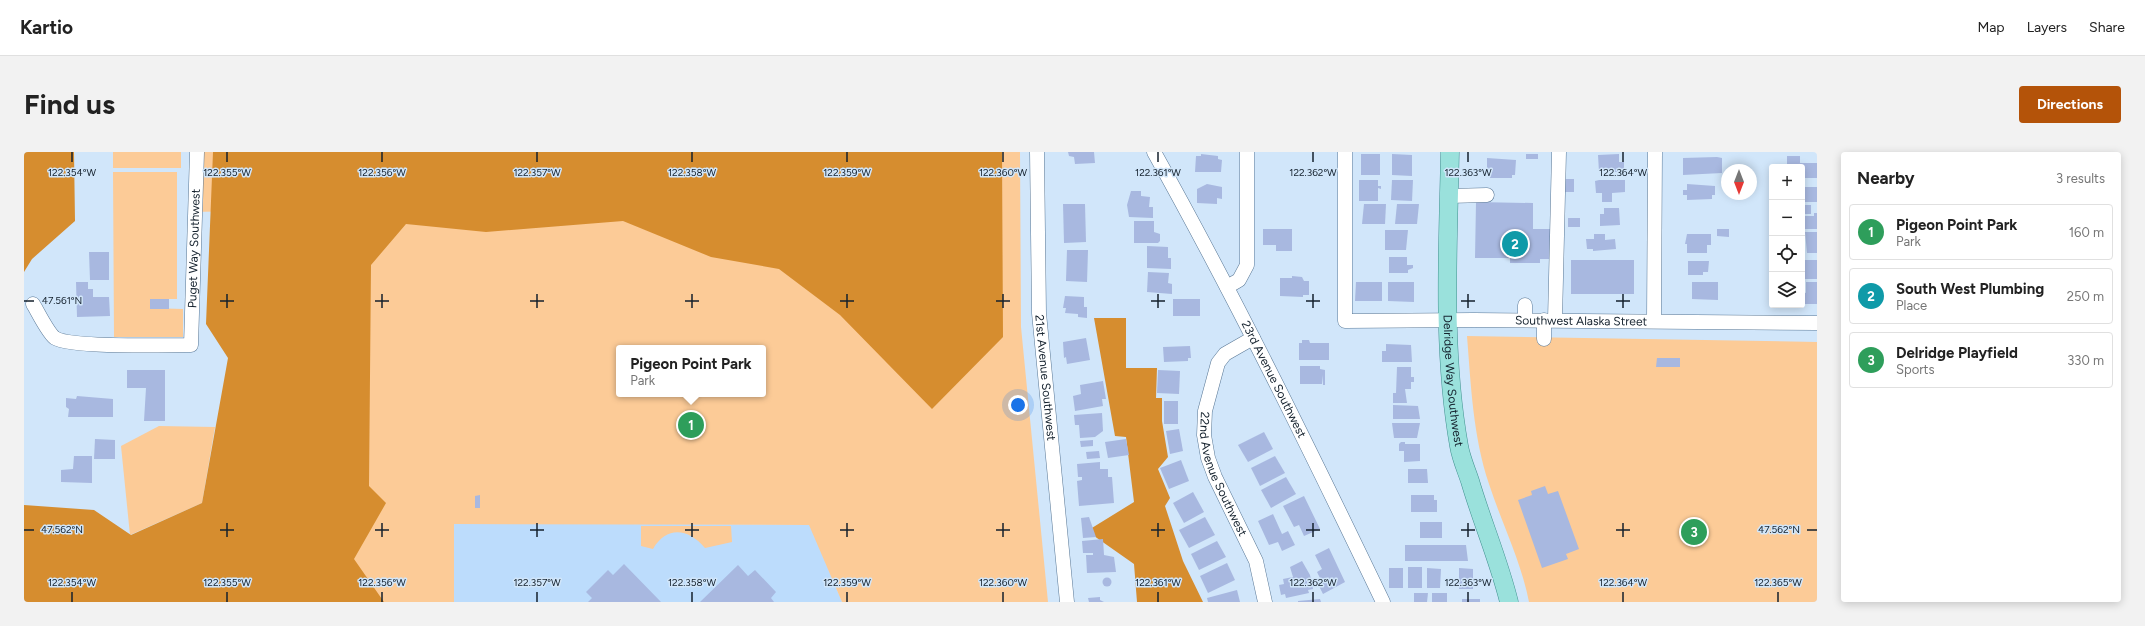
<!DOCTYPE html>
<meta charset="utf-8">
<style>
body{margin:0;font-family:Figtree,sans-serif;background:#f2f2f2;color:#222}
.controls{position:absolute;right:12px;top:12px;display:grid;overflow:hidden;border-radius:4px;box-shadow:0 2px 10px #0003}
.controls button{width:36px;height:36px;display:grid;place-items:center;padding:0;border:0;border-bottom:1px solid #e0e0e0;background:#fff;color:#222;font:20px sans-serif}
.compass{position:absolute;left:1697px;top:12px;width:36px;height:36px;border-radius:50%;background:#fff;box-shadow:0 2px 10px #0003;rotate:180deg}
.you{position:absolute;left:994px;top:253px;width:14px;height:14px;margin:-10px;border:3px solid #fff;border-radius:50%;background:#1a73e8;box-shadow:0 0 0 6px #1a73e833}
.badge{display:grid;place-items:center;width:26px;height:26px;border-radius:50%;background:#b45309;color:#fff;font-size:13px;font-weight:700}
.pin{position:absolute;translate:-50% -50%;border:2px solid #fff;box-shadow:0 1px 4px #0006}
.popup{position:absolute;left:592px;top:193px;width:150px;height:52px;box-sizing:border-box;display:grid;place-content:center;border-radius:4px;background:#fff;filter:drop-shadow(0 1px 3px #0005);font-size:13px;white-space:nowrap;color:#767676}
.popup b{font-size:15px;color:#222}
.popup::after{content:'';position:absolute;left:50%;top:100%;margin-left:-8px;border:8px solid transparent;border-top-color:#fff}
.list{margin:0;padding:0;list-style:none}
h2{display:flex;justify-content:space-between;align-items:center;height:52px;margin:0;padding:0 16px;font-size:17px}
h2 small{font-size:13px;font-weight:400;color:#767676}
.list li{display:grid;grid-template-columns:26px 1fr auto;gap:12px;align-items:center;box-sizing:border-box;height:56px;margin:0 8px 8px;padding:0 8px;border:1px solid #e0e0e0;border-radius:4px}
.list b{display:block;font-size:15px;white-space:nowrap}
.list p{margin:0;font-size:13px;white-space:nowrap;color:#767676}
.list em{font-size:13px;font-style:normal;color:#767676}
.icon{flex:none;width:22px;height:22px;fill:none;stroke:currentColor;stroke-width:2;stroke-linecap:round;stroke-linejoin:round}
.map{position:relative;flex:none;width:1793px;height:450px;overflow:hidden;border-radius:4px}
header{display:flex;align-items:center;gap:24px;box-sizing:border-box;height:56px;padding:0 20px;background:#fff;border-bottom:1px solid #e0e0e0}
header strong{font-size:19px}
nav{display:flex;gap:22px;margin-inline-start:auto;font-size:14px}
.intro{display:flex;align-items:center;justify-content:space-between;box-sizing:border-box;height:96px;padding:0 24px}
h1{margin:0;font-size:28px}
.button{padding:10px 18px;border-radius:4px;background:#b45309;color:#fff;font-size:14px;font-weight:700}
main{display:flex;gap:24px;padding:0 24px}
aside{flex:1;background:#fff;border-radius:4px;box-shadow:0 2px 10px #0003}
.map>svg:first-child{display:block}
.built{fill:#bcdcfc}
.green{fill:#fccb97;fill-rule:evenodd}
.forest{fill:#d68d2f}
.building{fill:#a8b8e0}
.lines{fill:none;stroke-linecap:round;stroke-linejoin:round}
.minor-casing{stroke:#587795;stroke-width:15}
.major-casing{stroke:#40918f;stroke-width:19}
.minor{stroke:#fff;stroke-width:14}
.major{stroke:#9ae1dc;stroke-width:18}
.ticks{fill:none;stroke:#14212d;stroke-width:1.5}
.labels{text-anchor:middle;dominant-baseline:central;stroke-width:3;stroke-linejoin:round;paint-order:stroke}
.street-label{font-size:12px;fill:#14212d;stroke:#d1e6fa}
.ticks-label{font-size:10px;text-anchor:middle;fill:#14212d;stroke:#d1e6fa;stroke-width:3;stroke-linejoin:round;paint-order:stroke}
</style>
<header>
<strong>Kartio</strong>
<nav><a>Map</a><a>Layers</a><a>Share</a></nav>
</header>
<div class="intro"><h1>Find us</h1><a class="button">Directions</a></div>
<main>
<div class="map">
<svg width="1793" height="450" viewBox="0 0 1793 450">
<rect width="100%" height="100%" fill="#d1e6fa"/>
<polygon class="built" points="485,371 786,373 818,450 430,450 430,372"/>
<g class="green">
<rect x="89" y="0" width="68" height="16"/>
<path d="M168 0H996L997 175 1024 450H818L785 373 430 372V450H327L326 57 167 60ZM595 196H739V242H595Z"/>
<polygon points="89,20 153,20 153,147 126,147 126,156 159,157 159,185 90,185"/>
<path d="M1443 184 1793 190V450H1505C1497 409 1478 372 1465 332 1449 284 1447 234 1443 184Z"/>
<polygon points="135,274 191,275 178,351 106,383 97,294"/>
<path d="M617 374H707L708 390 681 396C665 377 643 373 629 397L617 394Z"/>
</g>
<g class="forest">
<polygon points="0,0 50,0 51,69 8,107 0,120"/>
<polygon points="189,0 978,0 979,185 908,257 816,163 755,117 687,105 599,69 462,80 382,72 347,113 345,334 362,351 330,407 360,450 0,450 0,353 70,358 107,383 178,351 204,206 182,172"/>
<polygon points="1070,166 1102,166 1102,216 1133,216 1132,246 1138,246 1138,269 1144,305 1134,317 1146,346 1141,354 1159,409 1179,450 1113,450 1110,412 1063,379 1110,350 1102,285 1091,284"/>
</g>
<g class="building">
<polygon points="1044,0 1070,0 1071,11 1051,12 1050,5 1045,4"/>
<polygon points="1177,2 1194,4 1194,7 1198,8 1197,20 1171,20 1172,4 1177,4"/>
<rect x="1337" y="2" width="19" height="21"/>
<polygon points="1368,2 1388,3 1388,24 1368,23"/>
<rect x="1502" y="2" width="12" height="5"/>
<polygon points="1595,2 1595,10 1600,10 1600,20 1575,20 1574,3"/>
<polygon points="1763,4 1776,4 1776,11 1793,11 1793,26 1778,26 1778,15 1775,15 1775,12 1763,12"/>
<polygon points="1693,5 1698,6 1698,21 1659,23 1659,6"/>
<polygon points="1463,6 1492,8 1491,23 1488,23 1488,26 1466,26 1466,21 1463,21"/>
<rect x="1538" y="27" width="12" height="13"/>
<polygon points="1335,28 1354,28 1354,34 1357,34 1357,37 1354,36 1354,49 1335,49"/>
<polygon points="1368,28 1389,28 1388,49 1367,48"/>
<polygon points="1575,28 1601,28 1601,40 1588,41 1588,50 1578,50 1578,41 1572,41 1571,29"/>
<polygon points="1183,32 1198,35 1198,47 1193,46 1193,52 1173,51 1173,37"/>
<polygon points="1663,32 1691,34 1691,43 1688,43 1688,47 1663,48 1663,43 1659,43 1659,38 1663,38"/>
<rect x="1778" y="35" width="15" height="15"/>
<polygon points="1107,39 1117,39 1117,44 1126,45 1125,55 1129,55 1129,66 1105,65 1103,53"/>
<polygon points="1452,50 1509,51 1509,77 1531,77 1531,107 1516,107 1516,111 1486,111 1486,106 1451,106"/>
<polygon points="1039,52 1061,52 1062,90 1040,91"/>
<polygon points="1340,52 1362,52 1361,72 1338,72"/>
<polygon points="1373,52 1395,52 1393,72 1371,72"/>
<rect x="1778" y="53" width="9" height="9"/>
<polygon points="1580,56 1595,56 1596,73 1576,74 1576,62 1580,62"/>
<polygon points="1790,61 1793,61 1793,77 1780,77 1781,64 1790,64"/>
<rect x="1544" y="66" width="12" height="9"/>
<polygon points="1110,69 1130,69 1130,80 1136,82 1136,89 1134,91 1110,91"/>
<polygon points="1239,77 1268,77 1268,99 1252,99 1252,93 1239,93"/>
<polygon points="1693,77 1705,77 1705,85 1693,84"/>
<polygon points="1361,78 1384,78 1382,98 1361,98"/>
<polygon points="1781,80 1793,80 1793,101 1783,101"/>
<polygon points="1570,82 1581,82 1581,88 1591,87 1592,97 1569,99 1569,97 1563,97 1562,87 1570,87"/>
<polygon points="1663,82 1687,82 1687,93 1683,93 1683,101 1663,101 1663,92 1661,92"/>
<polygon points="1123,94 1144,95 1144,106 1147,106 1147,117 1123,116"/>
<polygon points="1043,98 1064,98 1063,130 1042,129"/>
<polygon points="65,100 85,100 85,128 66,128"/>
<polygon points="1365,105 1383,105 1383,113 1389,113 1389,116 1384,118 1384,121 1365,121"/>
<rect x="1547" y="108" width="63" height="34"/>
<rect x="1779" y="108" width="14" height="19"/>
<polygon points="1664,109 1685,109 1684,120 1679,120 1679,123 1664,123"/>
<polygon points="1124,120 1145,121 1144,131 1148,132 1148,142 1123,140"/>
<polygon points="1268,124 1278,125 1280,129 1285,129 1285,143 1279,143 1279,145 1256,144 1256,126 1268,126"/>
<polygon points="52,130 64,130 64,137 69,137 69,145 85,145 86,164 53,165"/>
<polygon points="1332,130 1358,130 1358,149 1331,149"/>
<polygon points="1364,130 1390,130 1390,150 1364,149"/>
<polygon points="1668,130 1694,130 1694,148 1668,147"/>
<polygon points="1782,130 1793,130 1793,152 1778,152 1778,140 1782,141"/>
<polygon points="1041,144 1060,145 1060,155 1063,155 1063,166 1054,165 1054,162 1041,161 1042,156 1039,156"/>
<rect x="126" y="147" width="19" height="10"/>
<rect x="1149" y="147" width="27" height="17"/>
<polygon points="1062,186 1066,208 1043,212 1042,205 1040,206 1039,190"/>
<polygon points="1278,188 1285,188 1286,191 1305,191 1305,208 1275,208 1275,191 1278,191"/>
<polygon points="1362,192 1387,193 1388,210 1358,210 1358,199 1362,199"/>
<polygon points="1166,194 1167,206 1164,206 1164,209 1140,210 1139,195"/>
<polygon points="1633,206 1656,206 1656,215 1632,215"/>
<polygon points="1276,214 1296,214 1296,217 1301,218 1301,233 1299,233 1299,223 1298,232 1276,232"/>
<polygon points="1373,215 1387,215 1387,225 1390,225 1390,230 1387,230 1387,237 1381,237 1383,251 1369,251 1369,241 1372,241"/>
<polygon points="103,218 141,218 141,269 120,269 122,236 103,236"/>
<polygon points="1134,218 1156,219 1155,242 1133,241"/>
<polygon points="1079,229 1082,247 1078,247 1079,254 1051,259 1049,244 1057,242 1056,233"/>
<polygon points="53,244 89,247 89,265 44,265 45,257 42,255 42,246 52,247"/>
<rect x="1140" y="249" width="14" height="23"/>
<polygon points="1369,253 1394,254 1396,267 1369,267"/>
<polygon points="1078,261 1079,279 1071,285 1056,286 1055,273 1051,273 1050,263"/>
<polygon points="1368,271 1396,271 1393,286 1370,286"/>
<polygon points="1155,277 1159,299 1146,302 1142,279"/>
<polygon points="1240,280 1249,297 1224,310 1214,293"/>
<polygon points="71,287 91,288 91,307 70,307"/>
<polygon points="1102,287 1105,303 1084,306 1081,290"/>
<polygon points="1069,288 1069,294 1057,295 1056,289"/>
<polygon points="1377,290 1381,290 1381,292 1396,292 1396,309 1380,310 1380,299 1375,299 1375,292"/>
<polygon points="1075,299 1076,306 1063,307 1062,300"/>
<polygon points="50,304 68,304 68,331 37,330 37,318 49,317"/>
<polygon points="1251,304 1261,321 1236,334 1227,316"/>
<polygon points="1157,308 1165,329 1145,337 1136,316"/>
<polygon points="1076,310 1076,317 1084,317 1084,325 1088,325 1090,351 1055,354 1053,329 1058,328 1058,325 1054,325 1053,312"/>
<polygon points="1384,317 1403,317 1404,331 1384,331"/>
<polygon points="1262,325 1272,342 1247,356 1237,338"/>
<polygon points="1521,334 1524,342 1534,339 1555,397 1542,402 1544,407 1518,416 1494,348 1508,343 1507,339"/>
<polygon points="1169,340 1180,360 1160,371 1149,351"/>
<polygon points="456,343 456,356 451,356 451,344"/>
<polygon points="1387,343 1410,343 1410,348 1413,348 1413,360 1387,360"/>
<polygon points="1280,344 1296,377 1280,384 1275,373 1270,375 1259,354"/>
<polygon points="1249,362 1258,382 1264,379 1271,393 1258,399 1254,390 1245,393 1234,369"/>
<polygon points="1065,365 1072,385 1059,386 1057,366"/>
<polygon points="1181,365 1191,383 1165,396 1155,378"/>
<rect x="1396" y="370" width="22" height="16"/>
<polygon points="1079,387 1080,403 1090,405 1092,420 1063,421 1062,403 1069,403 1069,401 1059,401 1058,389"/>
<polygon points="1193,389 1202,405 1175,418 1167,402"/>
<polygon points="1381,393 1442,393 1444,409 1381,409"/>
<polygon points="1305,396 1321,430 1299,442 1294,432 1298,430 1293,420 1298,417 1291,403"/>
<polygon points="1278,409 1286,423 1289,437 1284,438 1285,441 1262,446 1261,442 1257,443 1255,433 1260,432 1259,427 1269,425 1266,415"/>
<polygon points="1203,411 1211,428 1184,441 1176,424"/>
<polygon points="600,412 637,450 564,450 568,446 562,440 584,418 589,423"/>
<polygon points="714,413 724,424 731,418 752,440 747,446 750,450 676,450"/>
<rect x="1384" y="415" width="14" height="21"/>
<rect x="1365" y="416" width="14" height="20"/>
<polygon points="1403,416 1417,417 1416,436 1403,436"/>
<polygon points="1435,416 1449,417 1449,437 1435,437"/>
<circle cx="1083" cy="430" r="4.5"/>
<polygon points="1213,438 1216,450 1184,450 1183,446"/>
<polygon points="1390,441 1404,441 1403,450 1390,450"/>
<rect x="1408" y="441" width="15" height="9"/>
<polygon points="1076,445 1076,448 1080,450 1065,450 1064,446"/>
<polygon points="1296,447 1297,450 1274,450 1274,449"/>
<rect x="1438" y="447" width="18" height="3"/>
</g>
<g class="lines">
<defs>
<g id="minor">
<path id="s1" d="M1013 0 1015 161 1043 450"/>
<path id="s2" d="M1130 0C1212 147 1286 298 1359 450"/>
<path id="s3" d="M1321 0V169L1450 168 1793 171"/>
<polyline points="1425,44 1463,43"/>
<polyline points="1203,135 1215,128 1223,113 1223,0"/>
<path id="s4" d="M9 152C14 160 24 181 31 186 47 196 143 193 167 193L173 0"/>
<polyline points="1501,153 1501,168"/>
<polyline points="1520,168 1520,187"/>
<polyline points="1531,168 1535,0"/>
<polyline points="1630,169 1631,0"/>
<path id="s5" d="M1229 186 1201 202 1194 211 1181 259 1180 283 1184 306 1191 325 1232 409 1241 450"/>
</g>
<g id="major">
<path id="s6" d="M1426 0C1424 97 1418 198 1435 294 1437 306 1442 317 1446 329 1458 370 1475 409 1485 450"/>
</g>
</defs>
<use href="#minor" class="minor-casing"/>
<use href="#major" class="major-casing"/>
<use href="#minor" class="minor"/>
<use href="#major" class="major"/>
</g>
<path class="ticks" d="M48 0V10M203 0V10M358 0V10M513 0V10M668 0V10M823 0V10M979 0V10M1134 0V10M1289 0V10M1444 0V10M1599 0V10M203 142V156M358 142V156M513 142V156M668 142V156M823 142V156M979 142V156M1134 142V156M1289 142V156M1444 142V156M1599 142V156M0 149H10M196 149H210M351 149H365M506 149H520M661 149H675M816 149H830M972 149H986M1127 149H1141M1282 149H1296M1437 149H1451M1592 149H1606M203 371V385M358 371V385M513 371V385M668 371V385M823 371V385M979 371V385M1134 371V385M1289 371V385M1444 371V385M1599 371V385M0 378H10M196 378H210M351 378H365M506 378H520M661 378H675M816 378H830M972 378H986M1127 378H1141M1282 378H1296M1437 378H1451M1592 378H1606M1783 378H1793M48 440V450M203 440V450M358 440V450M513 440V450M668 440V450M823 440V450M979 440V450M1134 440V450M1289 440V450M1444 440V450M1599 440V450M1754 440V450"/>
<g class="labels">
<g class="street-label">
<text stroke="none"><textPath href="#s4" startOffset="274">Puget Way Southwest</textPath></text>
<text stroke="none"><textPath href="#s3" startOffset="405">Southwest Alaska Street</textPath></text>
<text stroke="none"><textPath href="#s1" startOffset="226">21st Avenue Southwest</textPath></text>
<text stroke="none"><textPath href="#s2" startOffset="257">23rd Avenue Southwest</textPath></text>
<text stroke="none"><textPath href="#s6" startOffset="229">Delridge Way Southwest</textPath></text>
<text stroke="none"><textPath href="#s5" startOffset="160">22nd Avenue Southwest</textPath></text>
</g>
</g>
<g class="ticks-label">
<text x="48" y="24">122.354°W</text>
<text x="203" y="24">122.355°W</text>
<text x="358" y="24">122.356°W</text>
<text x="513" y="24">122.357°W</text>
<text x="668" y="24">122.358°W</text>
<text x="823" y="24">122.359°W</text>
<text x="979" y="24">122.360°W</text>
<text x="1134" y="24">122.361°W</text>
<text x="1289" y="24">122.362°W</text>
<text x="1444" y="24">122.363°W</text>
<text x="1599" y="24">122.364°W</text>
<text x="38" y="152">47.561°N</text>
<text x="1755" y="381">47.562°N</text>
<text x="38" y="381">47.562°N</text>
<text x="48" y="434">122.354°W</text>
<text x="203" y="434">122.355°W</text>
<text x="358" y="434">122.356°W</text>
<text x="513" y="434">122.357°W</text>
<text x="668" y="434">122.358°W</text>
<text x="823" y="434">122.359°W</text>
<text x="979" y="434">122.360°W</text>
<text x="1134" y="434">122.361°W</text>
<text x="1289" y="434">122.362°W</text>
<text x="1444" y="434">122.363°W</text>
<text x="1599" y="434">122.364°W</text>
<text x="1754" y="434">122.365°W</text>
</g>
</svg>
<div class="controls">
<button>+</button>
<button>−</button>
<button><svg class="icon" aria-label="locate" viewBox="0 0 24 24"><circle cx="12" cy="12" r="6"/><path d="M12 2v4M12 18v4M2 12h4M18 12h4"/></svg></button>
<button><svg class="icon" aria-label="layers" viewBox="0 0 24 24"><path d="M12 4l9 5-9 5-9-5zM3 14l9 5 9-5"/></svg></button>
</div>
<svg class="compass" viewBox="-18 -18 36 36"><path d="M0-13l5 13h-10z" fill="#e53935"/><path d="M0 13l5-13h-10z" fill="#767676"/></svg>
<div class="you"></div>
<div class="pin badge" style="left:667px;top:273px;background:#2e9e5b">1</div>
<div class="popup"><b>Pigeon Point Park</b>Park</div>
<div class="pin badge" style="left:1491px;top:92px;background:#0f9aa8">2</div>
<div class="pin badge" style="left:1670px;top:380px;background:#2e9e5b">3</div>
</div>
<aside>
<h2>Nearby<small>3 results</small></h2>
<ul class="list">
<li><span class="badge" style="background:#2e9e5b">1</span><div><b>Pigeon Point Park</b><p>Park</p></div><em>160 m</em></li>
<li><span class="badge" style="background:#0f9aa8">2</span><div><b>South West Plumbing</b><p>Place</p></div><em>250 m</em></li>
<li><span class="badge" style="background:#2e9e5b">3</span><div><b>Delridge Playfield</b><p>Sports</p></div><em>330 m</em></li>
</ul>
</aside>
</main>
